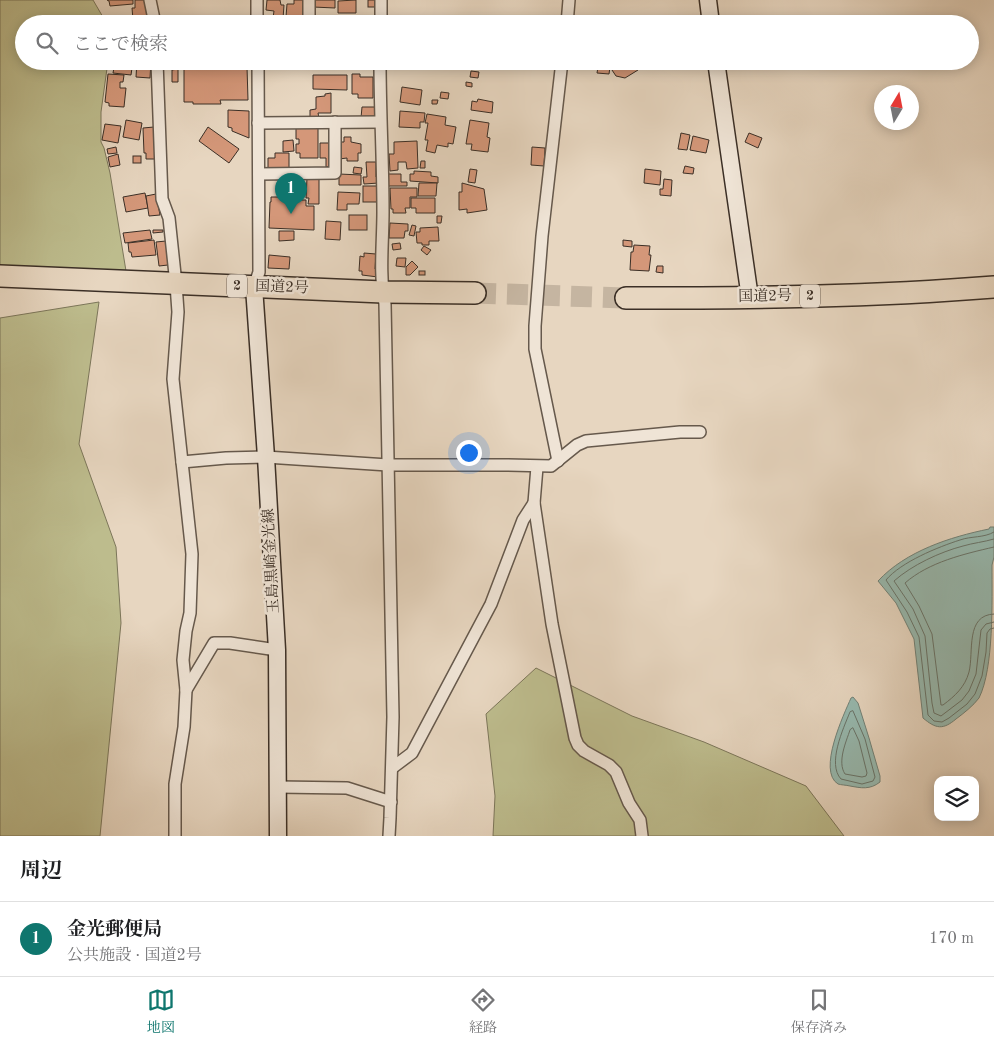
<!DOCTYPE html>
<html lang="ja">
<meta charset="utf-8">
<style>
body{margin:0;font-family:"Old Standard TT","Noto Serif JP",serif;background:#f6f6f6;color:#202124}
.controls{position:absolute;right:15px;bottom:15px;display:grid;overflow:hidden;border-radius:10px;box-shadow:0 2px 12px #0003}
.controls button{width:45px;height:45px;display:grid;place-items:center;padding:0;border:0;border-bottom:1px solid #e0e0e0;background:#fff;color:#202124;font:25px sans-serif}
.compass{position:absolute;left:874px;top:85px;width:45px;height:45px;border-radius:50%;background:#fff;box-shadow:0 2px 12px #0003;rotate:10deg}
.you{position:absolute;left:468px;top:452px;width:18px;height:18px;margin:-12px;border:4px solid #fff;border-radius:50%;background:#1a73e8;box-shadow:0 0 0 8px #1a73e833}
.badge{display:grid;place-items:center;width:32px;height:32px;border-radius:50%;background:#0f766e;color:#fff;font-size:16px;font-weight:700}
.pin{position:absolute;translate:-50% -41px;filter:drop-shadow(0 1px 2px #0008)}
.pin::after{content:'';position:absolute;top:26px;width:18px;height:15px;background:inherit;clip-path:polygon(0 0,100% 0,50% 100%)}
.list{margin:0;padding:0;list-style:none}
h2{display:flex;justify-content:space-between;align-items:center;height:65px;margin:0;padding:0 20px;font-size:21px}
h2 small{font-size:16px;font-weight:400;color:#757577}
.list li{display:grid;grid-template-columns:32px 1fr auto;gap:15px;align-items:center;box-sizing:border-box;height:75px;padding:0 20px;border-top:1px solid #e0e0e0}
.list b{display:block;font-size:19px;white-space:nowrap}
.list p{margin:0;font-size:16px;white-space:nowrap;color:#757577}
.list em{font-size:16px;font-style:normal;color:#757577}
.icon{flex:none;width:28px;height:28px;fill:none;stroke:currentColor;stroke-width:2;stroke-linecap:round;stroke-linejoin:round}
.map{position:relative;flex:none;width:994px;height:836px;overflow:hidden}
.search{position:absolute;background:#fff;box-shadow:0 2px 12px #0003;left:15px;right:15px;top:15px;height:55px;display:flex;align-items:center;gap:12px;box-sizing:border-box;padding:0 18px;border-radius:28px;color:#757577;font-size:19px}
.sheet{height:140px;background:#fff}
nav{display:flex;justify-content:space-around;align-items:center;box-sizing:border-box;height:70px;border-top:1px solid #e0e0e0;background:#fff;font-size:14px;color:#757577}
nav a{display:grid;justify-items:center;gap:2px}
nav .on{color:#0f766e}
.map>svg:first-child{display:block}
.green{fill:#bdbc8d;stroke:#7c765a}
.water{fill:#97b9af;stroke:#728278}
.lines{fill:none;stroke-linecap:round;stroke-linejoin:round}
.shore{stroke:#69746a;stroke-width:1}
.building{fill:#d49779;stroke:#3b2f26}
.highway-tunnel{stroke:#c5b5a1;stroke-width:21;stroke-dasharray:21 11;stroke-linecap:butt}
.street-casing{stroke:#66594c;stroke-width:14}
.secondary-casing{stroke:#3b2f26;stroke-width:19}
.highway-casing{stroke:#3b2f26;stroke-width:24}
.street{stroke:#efe4d6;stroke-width:11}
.secondary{stroke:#efe4d6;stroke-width:16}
.highway{stroke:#e7d6c0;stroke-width:21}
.labels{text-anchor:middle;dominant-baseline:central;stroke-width:5;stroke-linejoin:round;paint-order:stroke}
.shield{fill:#efe4d6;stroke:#71655b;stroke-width:1}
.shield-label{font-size:14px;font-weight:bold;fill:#3b2f26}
.street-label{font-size:15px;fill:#3b2f26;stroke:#efe4d6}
</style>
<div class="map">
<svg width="994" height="836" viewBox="0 0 994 836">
<rect width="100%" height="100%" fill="#e7d6c0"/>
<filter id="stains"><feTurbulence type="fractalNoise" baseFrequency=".004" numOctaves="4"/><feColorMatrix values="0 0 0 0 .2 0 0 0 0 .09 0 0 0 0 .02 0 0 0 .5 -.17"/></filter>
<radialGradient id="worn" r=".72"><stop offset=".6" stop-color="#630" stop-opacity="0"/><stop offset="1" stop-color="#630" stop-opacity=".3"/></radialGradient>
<g class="green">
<polygon points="0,0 93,0 107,24 24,24 24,61 108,61 101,112 101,142 104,148 110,173 126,271 0,266"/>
<polygon points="99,302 79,444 116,547 121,623 100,836 0,836 0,318"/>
<polygon points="536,668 632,716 704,742 806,786 844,836 493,836 495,796 486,714"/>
</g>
<g class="water">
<path d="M990 527H994V557L992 565C992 601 994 668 979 698 973 706 964 713 956 719 943 730 936 729 923 718L914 639 896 603 878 581C906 551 950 537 989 529Z"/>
<path d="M853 697 858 703 869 738 880 776V782C870 790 861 788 850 786 846 785 841 785 838 784 817 771 844 714 851 698Z"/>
</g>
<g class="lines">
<g class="shore">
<path d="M994 532C984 538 971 536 960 540 938 547 901 562 886 580L907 612 919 637 928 715 934 721 942 722 949 718 967 704 975 694 982 676 986 652 987 633 990 629 994 628"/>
<path d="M994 539C984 542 973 543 963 546 940 552 912 565 894 581L913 609 925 636 932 703 934 713 941 716 962 700 969 691 976 674 981 630 986 624 994 622"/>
<path d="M994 547C964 554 929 562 905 583L919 606 932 634 941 705H943C955 696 965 687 969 672 974 652 965 615 994 614"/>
<path d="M853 711 865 739 875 777 873 781 862 784 841 779C827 764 843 729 850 712Z"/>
<path d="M853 728 859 741 867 773 866 776 862 777 845 774C837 762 846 742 850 730Z"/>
</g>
</g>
<g class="building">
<polygon points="107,0 133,0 133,4 110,6 109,1"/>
<polygon points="135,0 146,0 147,19 133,20 132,8 135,8"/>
<polygon points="267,0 280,0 281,5 284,5 283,19 273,18 274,11 266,10"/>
<polygon points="294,0 304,0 303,18 286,17 287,4 294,4"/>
<polygon points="313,0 335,0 335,8 313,7"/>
<polygon points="356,0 356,13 338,13 338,1"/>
<rect x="368" y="0" width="8" height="7"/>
<polygon points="133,61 131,75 113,73 115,62 111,61"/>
<polygon points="137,61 151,61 150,78 136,77"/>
<polygon points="351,61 374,61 373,65"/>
<polygon points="462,61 476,61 476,68 462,66"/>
<polygon points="485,61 491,61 490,67 485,66"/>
<polygon points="599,61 639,61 638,70 625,78 616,76 610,67 609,74 597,73"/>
<polygon points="247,67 248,100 220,100 221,104 193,104 193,102 184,102 184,69"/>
<polygon points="178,69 178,82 172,82 172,70"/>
<polygon points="471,71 479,72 478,78 470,77"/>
<polygon points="108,74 124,75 123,82 120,82 120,88 126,88 124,107 109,106 109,103 105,102"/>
<polygon points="352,74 360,74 360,77 373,77 373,98 358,98 358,94 352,94"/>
<polygon points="313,75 347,75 347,90 313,89"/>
<polygon points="466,82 472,83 472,87 466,86"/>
<polygon points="402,87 422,90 420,105 400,102"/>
<polygon points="441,92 449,93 448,99 440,98"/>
<polygon points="331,93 331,113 318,113 319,118 310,119 310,110 316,109 316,97 325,96 325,94"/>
<polygon points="478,99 493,102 492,113 471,110 472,101 477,102"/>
<polygon points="432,100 438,100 437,104 432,104"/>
<polygon points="362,107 376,107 376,119 361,118"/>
<polygon points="228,110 249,111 249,138 232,131 232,128 228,127"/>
<polygon points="400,111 425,113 424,122 420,122 420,128 399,127"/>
<polygon points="427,114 446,117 445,125 456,127 453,144 448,143 448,147 437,145 435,153 426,151 428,140 425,140 428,123 425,123"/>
<polygon points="126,120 142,123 139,140 123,137"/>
<polygon points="470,120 489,123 487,137 490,138 488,152 471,150 472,144 466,144"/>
<polygon points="105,124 121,126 118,143 102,140"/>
<polygon points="154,127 155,159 146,159 146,153 144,153 143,128"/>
<polygon points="208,127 239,149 229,163 199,141"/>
<polygon points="296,128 318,128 318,158 300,158 300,153 296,153 296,144 299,144 299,139 296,139"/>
<polygon points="681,133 690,135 687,150 678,149"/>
<polygon points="749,133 762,138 758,148 745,142"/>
<polygon points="693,136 709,140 706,153 690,150"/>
<polygon points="344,137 351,137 351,142 361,144 361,153 358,153 358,161 347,161 347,158 339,159 339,142 344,142"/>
<polygon points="293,140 294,151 283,152 283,141"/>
<polygon points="417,141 418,168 407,169 406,162 398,162 398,170 390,171 389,154 394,154 394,142"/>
<polygon points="320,143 332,143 333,166 326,167 326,158 320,158"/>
<polygon points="116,147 117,153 108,154 107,149"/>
<polygon points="532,147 545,148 544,166 531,165"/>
<polygon points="275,153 289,153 289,169 268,169 268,158 275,158"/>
<polygon points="118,154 120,165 110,167 108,157"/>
<rect x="133" y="156" width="8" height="7"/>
<polygon points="421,161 425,161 425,168 420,168"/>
<polygon points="366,162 376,162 376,177 379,177 379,183 364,184 363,177 367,177"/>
<polygon points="685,166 694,168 693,174 683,173"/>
<polygon points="354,167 362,168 361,174 353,173"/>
<polygon points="470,169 477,170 475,183 468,182"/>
<polygon points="645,169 661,171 660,185 644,183"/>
<polygon points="414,171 431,172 431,176 438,177 438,183 410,181 410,174 414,174"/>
<polygon points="339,174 361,175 361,185 339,185"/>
<polygon points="388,174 401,174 401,182 407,182 407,186 388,186"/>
<polygon points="307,178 319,179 319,204 308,204 309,198 306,198"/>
<polygon points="664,179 672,180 671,196 660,195 660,189 663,189"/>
<polygon points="419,183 437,183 436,196 418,196"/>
<polygon points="462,183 484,189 487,210 467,213 467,209 459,210 459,192 462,192"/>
<rect x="363" y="186" width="15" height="16"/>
<polygon points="390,188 417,188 417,197 410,197 410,208 405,208 406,213 393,213 393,209 391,209"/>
<polygon points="338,192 360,193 359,204 347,204 347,210 337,210"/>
<polygon points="145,193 148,208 126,212 123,197"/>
<polygon points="156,194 160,215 149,216 146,196"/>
<polygon points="271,197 286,197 286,200 306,200 306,206 314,206 314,230 269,228 270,202 271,202"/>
<polygon points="411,198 435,198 435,213 416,213 416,208 411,208"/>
<rect x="349" y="215" width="18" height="15"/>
<polygon points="437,216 442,216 441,223 437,223"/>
<polygon points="326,221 341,222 340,240 325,239"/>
<polygon points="390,223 408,224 408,231 405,231 404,238 389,238"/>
<polygon points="412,225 416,226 414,236 409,235"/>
<polygon points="438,227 439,241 429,241 429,245 422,245 422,243 417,243 416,232 420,232 420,228"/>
<polygon points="150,230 152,239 125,243 123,233"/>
<polygon points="153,230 163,230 163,232 153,233"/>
<polygon points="279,231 294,231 294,240 279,241"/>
<polygon points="154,240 156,255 132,257 131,252 129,252 128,243"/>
<polygon points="623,240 632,241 632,247 623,246"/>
<polygon points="166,241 168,265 159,266 156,242"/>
<polygon points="400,243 401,249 393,250 392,244"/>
<polygon points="634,245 650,246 649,255 651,255 649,271 630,270 631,252 633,252"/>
<polygon points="424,246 431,250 427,255 421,250"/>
<polygon points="364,253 376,254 375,269 378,269 378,277 362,275 362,271 359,271 360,256 364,257"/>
<polygon points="269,255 290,257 289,269 268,268"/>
<polygon points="397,258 406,258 405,267 396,266"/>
<polygon points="412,261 418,267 410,275 406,275 406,267"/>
<polygon points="657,266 663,266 663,273 656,272"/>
<rect x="419" y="271" width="6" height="4"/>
</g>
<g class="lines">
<polyline class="highway-tunnel" points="475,293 626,298"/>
<defs>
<g id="street">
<polyline points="150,0 155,24"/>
<polyline points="257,0 257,24"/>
<polyline points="381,0 381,24"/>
<polyline points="309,24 309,0"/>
<polyline points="567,24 569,0"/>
<polyline points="157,61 162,199 169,218 176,284 178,312 173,379 192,554 190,613 186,631 183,660 186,690 184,727 175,784 175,836"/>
<path d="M380 61C380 112 383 161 383 212 383 242 379 274 385 304L393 717 390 818 389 836"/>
<polyline points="258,123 380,122"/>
<polyline points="259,174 335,173 335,122"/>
<polyline points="254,287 259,272 258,61"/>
<polyline points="558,461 535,349 535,326 542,236 562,61"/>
<polyline points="182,462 226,458 266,457 388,465 506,465 551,466 577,445 586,441 680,432 700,432"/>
<polyline points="537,467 534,503 552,624 575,738 578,745 584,751 609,765 616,772 629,803 640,820 642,836"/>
<polyline points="186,690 214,643 230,643 277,650"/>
<polyline points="392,768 412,753 491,604 523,520 534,503"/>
<polyline points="278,787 347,788 391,802"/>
</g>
<g id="secondary">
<polyline points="708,0 711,24"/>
<polyline points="716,61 750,298"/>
<polyline points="254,287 266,457 277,650 278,836"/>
</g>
<g id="highway">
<polyline points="0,276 383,292 475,293"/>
<path d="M626 298C749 298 872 297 994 287"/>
</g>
</defs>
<use href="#street" class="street-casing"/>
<use href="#secondary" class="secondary-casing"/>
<use href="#highway" class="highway-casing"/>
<use href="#street" class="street"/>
<use href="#secondary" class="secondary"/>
<use href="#highway" class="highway"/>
</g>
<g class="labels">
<g class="shield">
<rect x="227" y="274.5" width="20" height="23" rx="4"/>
<rect x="800" y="284.5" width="20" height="23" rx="4"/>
</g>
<g class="shield-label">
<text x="237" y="286">2</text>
<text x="810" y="296">2</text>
</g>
<g class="street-label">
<text transform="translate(282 288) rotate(2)">国道2号</text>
<text transform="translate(765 297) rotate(-1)">国道2号</text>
<text transform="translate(272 561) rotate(-93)">玉島黒崎金光線</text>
</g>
</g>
<rect width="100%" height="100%" filter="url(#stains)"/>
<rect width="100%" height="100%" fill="url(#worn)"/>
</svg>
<div class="controls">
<button><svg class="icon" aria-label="layers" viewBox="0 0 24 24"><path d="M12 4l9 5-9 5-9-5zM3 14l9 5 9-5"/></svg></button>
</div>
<svg class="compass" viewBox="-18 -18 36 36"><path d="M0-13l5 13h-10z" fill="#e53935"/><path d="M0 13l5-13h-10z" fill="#757577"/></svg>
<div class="you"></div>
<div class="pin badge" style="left:291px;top:214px">1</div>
<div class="search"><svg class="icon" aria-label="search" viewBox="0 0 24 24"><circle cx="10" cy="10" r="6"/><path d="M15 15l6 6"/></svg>ここで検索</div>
</div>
<section class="sheet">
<h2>周辺<small></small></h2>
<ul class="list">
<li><span class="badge">1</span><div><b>金光郵便局</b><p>公共施設 · 国道2号</p></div><em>170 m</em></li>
</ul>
</section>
<nav>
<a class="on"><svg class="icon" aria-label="map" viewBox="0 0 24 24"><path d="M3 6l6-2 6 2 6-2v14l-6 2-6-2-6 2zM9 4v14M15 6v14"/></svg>地図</a>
<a><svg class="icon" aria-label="directions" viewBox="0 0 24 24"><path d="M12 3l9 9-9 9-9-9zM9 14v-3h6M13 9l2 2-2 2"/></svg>経路</a>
<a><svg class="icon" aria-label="saved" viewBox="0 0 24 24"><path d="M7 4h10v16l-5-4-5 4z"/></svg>保存済み</a>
</nav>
